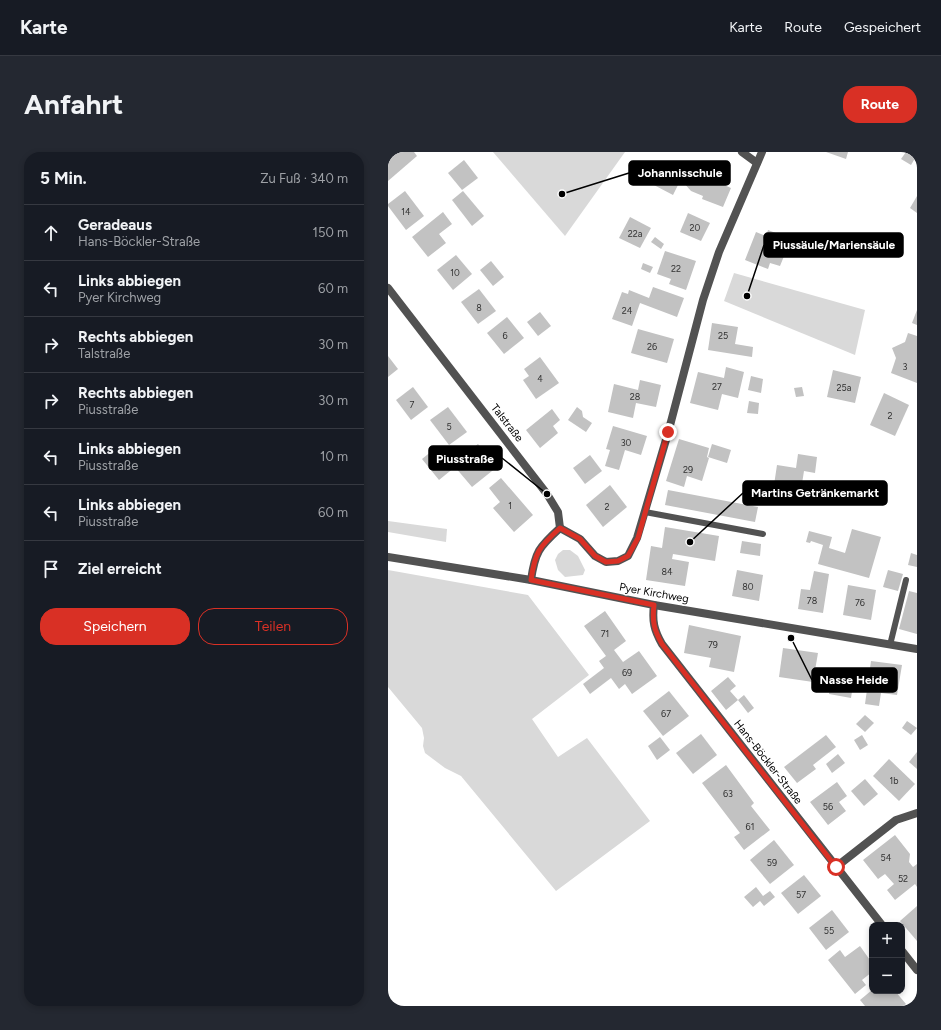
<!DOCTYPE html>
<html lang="de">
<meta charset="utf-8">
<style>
body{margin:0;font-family:Figtree,sans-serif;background:#242831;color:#f1f3f6}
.controls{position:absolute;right:12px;bottom:12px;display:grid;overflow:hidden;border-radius:8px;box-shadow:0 2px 6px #0003}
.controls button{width:36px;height:36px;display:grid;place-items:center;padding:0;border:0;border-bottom:1px solid #363941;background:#171b24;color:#f1f3f6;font:20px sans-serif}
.stop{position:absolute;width:12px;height:12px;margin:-9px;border:3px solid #d93025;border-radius:50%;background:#fff}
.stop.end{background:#d93025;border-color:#fff;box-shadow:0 1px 4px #0008}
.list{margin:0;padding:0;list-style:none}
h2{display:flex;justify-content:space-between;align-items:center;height:52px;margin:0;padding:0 16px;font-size:17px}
h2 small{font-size:13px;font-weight:400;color:#9ea1a6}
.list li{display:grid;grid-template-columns:26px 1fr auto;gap:12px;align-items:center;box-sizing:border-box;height:56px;padding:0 16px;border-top:1px solid #363941}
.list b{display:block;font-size:15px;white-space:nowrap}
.list p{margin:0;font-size:13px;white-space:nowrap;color:#9ea1a6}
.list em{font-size:13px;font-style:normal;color:#9ea1a6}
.actions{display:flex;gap:8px;padding:12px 16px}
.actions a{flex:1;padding:9px 0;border:1px solid #d93025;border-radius:16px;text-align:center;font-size:14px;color:#d93025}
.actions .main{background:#d93025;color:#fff}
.icon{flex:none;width:22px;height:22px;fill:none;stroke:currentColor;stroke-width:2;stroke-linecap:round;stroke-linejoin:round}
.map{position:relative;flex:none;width:529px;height:854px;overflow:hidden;border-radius:16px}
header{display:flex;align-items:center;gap:24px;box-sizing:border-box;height:56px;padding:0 20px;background:#171b24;border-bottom:1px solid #363941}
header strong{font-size:19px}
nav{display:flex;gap:22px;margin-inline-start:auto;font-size:14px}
.intro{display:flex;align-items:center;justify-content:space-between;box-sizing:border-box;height:96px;padding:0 24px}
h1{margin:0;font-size:28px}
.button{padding:10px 18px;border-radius:16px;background:#d93025;color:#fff;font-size:14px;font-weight:700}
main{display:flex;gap:24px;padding:0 24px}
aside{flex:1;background:#171b24;border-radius:16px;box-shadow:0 2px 6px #0003}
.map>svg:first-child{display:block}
.green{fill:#d9d9d9}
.building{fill:#c2c2c2}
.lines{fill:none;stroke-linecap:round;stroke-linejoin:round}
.service{stroke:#525252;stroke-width:6}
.minor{stroke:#525252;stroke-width:8}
.route{stroke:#d93025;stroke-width:5}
.labels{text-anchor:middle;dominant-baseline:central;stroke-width:3;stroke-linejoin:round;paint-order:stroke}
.number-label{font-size:9px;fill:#303030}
.street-label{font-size:11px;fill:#000;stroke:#fff}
.leader{fill:none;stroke:#000;stroke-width:1.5}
.callout-dot{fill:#000;stroke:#fff;stroke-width:1.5}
.callout{fill:#000;stroke:#000;stroke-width:1.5}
.callout-label{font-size:12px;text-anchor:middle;font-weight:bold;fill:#fff}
</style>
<header>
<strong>Karte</strong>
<nav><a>Karte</a><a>Route</a><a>Gespeichert</a></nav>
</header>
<div class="intro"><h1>Anfahrt</h1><a class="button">Route</a></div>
<main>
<aside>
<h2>5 Min.<small>Zu Fuß · 340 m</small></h2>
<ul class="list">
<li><svg class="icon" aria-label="ahead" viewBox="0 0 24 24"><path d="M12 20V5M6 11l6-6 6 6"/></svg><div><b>Geradeaus</b><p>Hans-Böckler-Straße</p></div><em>150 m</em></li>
<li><svg class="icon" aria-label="left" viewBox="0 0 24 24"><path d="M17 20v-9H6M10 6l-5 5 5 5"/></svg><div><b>Links abbiegen</b><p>Pyer Kirchweg</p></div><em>60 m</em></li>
<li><svg class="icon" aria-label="right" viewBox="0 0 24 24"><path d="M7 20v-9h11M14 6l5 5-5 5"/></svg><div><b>Rechts abbiegen</b><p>Talstraße</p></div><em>30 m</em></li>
<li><svg class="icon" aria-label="right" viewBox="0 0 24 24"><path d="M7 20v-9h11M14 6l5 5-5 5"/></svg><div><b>Rechts abbiegen</b><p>Piusstraße</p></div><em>30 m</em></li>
<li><svg class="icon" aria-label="left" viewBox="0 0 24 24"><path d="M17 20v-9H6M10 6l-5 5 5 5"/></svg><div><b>Links abbiegen</b><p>Piusstraße</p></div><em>10 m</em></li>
<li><svg class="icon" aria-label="left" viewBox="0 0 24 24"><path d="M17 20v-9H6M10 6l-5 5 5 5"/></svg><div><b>Links abbiegen</b><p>Piusstraße</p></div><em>60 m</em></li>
<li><svg class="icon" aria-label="arrive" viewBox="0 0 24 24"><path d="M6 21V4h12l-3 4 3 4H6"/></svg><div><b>Ziel erreicht</b></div></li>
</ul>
<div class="actions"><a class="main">Speichern</a><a>Teilen</a></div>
</aside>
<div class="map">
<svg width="529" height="854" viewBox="0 0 529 854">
<rect width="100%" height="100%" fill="#fff"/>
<g class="green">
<polygon points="105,0 237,0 177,84"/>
<polygon points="346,121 477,158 467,203 336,149"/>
<polygon points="0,369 59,377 58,390 0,380"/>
<polygon points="175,398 182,398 190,404 197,418 195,423 177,425 170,418 167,408 170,402"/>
<polygon points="0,418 140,443 201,523 144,567 170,605 199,586 262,669 168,739 73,624 57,616 37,601 35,594 36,586 34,576 0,535"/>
</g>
<g class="building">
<polygon points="0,0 26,0 29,4 0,29"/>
<polygon points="438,0 460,0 458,7"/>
<polygon points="518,0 524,0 529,3 523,13 513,7"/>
<polygon points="76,8 90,26 74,38 60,21"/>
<polygon points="272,12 277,21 292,29 285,43 264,32 257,21"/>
<polygon points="313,13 325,18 326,16 340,21 336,33 343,36 335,55 314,47 315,44 303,39 295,30 303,27"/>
<polygon points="17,39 36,64 18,78 0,54 0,52"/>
<polygon points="75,39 96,64 84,74 64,48"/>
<polygon points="529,44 529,61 522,56"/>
<polygon points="55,60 64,72 51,82 58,91 40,105 24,85"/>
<polygon points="300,61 322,71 313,89 292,80"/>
<polygon points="242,65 263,76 252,96 231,86"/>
<polygon points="380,78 403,87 392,114 382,111 380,117 357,108 368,80 378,84"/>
<polygon points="267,85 276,92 273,97 263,90"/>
<polygon points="277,99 308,109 298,138 281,132 283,127 269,122"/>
<polygon points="68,103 84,122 65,138 49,118"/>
<polygon points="103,109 116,125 105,134 92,118"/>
<polygon points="255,111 265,115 262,121 253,117"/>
<polygon points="265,135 296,146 289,165 252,151 244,174 224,167 234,140 240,142 241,138 261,146"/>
<polygon points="91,137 108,159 90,172 73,150"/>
<polygon points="529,158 529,173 524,171"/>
<polygon points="152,160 163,174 150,184 139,170"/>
<polygon points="119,165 136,186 116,202 99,181"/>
<polygon points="324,171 350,175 347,192 365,195 364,205 320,198"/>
<polygon points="250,177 286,187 279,211 243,201"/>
<polygon points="520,181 529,184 529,231 503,221 508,206 504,196 517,190"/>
<polygon points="0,204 10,217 0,225"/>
<polygon points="152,205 171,231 148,247 135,228 141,224 136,217"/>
<polygon points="338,215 356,220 350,246 334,242 330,258 302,251 310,220 336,226"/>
<polygon points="445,218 473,225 467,251 439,245"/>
<polygon points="363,224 375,227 373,241 360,238"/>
<polygon points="252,228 273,233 268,255 248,251 245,266 220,260 226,232 250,238"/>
<polygon points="25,235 40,255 23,268 8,248"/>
<polygon points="414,235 416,244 408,245 406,236"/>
<polygon points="496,241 521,253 507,284 482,273"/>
<polygon points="361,249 371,251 370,262 359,261"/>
<polygon points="60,255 79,280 61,293 42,268"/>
<polygon points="189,255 194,259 195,265 204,271 198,280 180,268"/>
<polygon points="164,257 172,268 165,274 170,281 152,296 138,278"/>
<polygon points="225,274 259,284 253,303 237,298 231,318 217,314 222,298 218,297"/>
<polygon points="291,287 321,296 319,305 321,306 314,329 299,324 296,335 278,329"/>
<polygon points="90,292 109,315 84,335 67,315 51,328 34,307 50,294 65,313"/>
<polygon points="324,292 343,298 339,311 320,305"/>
<polygon points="410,302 429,305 427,321 416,319 413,338 403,336 402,341 390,339 391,334 386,333 389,313 408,316"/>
<polygon points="202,303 214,319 197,332 185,316"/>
<polygon points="113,326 145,363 126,380 105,356 112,350 101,336"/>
<polygon points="222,333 239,355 215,375 198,353"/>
<polygon points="280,338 370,355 367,370 277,353"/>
<polygon points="277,375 331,384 327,409 285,402 284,407 301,410 297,434 258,428 263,394 274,396"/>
<polygon points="464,377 493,385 481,426 430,412 435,393 423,389 422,391 418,390 421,379 444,385 441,396 457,401"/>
<polygon points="354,389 373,392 372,404 352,401"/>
<polygon points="523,401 529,403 529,415 520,413"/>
<polygon points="349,418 375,423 371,449 344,444"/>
<polygon points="500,418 515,422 510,439 495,435"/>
<polygon points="426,419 441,422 435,461 410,457 413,437 422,438"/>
<polygon points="460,433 488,438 483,468 455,463"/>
<polygon points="521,439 529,441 529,482 511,477"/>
<polygon points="217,459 238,489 226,498 235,510 251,499 269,524 244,542 237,532 231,537 223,526 202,542 195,532 216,516 211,509 218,504 196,474"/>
<polygon points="301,473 353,484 346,520 321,515 323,506 296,501"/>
<polygon points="395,496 430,501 425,530 391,525"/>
<polygon points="483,509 514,513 509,543 493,541 491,554 477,552"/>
<polygon points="340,525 348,534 342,539 350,548 338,558 323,539"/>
<polygon points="443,529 465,533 463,546 441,542"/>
<polygon points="281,539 301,564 275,584 255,559"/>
<polygon points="356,543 366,556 360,561 350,548"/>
<polygon points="477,563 486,571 477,580 468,572"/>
<polygon points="519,569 529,576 523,583 514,576"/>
<polygon points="313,582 329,603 305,622 288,601"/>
<polygon points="438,583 448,595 425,613 428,617 409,631 396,615"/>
<polygon points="474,583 480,593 472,598 466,588"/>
<polygon points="272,585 282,598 269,608 260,594"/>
<polygon points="529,600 529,617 521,610"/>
<polygon points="450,602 457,611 444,621 438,612"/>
<polygon points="501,607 527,632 511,649 485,624"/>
<polygon points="338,613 366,651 363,654 382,678 356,698 346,685 352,681 314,631"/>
<polygon points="477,627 490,642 476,654 463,639"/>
<polygon points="449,630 459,644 451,650 458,659 440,673 422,650"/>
<polygon points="507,683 522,702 521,710 525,715 529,712 529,735 527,732 507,748 499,738 506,732 497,722 490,727 475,708"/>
<polygon points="386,688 406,713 382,732 362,708"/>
<polygon points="416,723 433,744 410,762 393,741"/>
<polygon points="368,735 375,744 382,739 387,745 376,754 372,749 365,755 356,745"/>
<polygon points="529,754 529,789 512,769"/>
<polygon points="444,758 461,780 438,798 421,776"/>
<polygon points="472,794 484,811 484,820 474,828 478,833 467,842 440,808 452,798 457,805"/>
<polygon points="484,838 507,839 518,852 515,854 477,854 472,848"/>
</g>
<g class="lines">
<g class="service">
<polyline points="257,360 375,382"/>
<polyline points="502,493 518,428"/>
</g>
<g class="minor">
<polyline points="354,0 369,11"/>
<path d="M0 136 159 342 170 360 172 376C151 395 147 400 143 428"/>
<polyline points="172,376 192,387 207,404 218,410 230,409 240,404 249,386 280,281 315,148 331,100 374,0"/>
<polyline points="0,405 143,428 266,453 529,497"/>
<path d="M266 453C264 469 266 478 274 492L494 773"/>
<polyline points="448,715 508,668 529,661"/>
<polyline points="514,799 529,818"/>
</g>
</g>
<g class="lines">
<path class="route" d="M280 280 250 386 240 404 230 409 218 410 207 404 192 387 172 376C151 395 147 400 143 428L266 453C264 469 266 478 274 492L448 715"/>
</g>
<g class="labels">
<g class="number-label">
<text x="18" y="59">14</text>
<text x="307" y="75">20</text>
<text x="247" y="81">22a</text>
<text x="288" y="116">22</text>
<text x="67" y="120">10</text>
<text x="91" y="155">8</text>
<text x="239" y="158">24</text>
<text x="117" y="183">6</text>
<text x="335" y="183">25</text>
<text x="264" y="194">26</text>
<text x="517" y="214">3</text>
<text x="152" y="226">4</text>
<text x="329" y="234">27</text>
<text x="456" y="235">25a</text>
<text x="247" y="244">28</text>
<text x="24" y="252">7</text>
<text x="502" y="263">2</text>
<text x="61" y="274">5</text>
<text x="238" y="290">30</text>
<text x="300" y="317">29</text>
<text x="122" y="353">1</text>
<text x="219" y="354">2</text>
<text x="279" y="419">84</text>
<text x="360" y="434">80</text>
<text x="424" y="448">78</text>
<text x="472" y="450">76</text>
<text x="217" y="481">71</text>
<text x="325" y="492">79</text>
<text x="239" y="520">69</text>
<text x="278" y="561">67</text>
<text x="506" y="628">1b</text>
<text x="340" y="641">63</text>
<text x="440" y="654">56</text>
<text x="362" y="674">61</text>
<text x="498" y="705">54</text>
<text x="384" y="710">59</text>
<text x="515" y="726">52</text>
<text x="413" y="742">57</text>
<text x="441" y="778">55</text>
</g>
<g class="street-label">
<text transform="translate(119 271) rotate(52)">Talstraße</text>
<text transform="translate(266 441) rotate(10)">Pyer Kirchweg</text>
<text transform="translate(380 610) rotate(52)">Hans-Böckler-Straße</text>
</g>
</g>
<path class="leader" d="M174 42L241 21M359 144L376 93M159 342L114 306M302 390L355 341M403 486L424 528"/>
<g class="callout-dot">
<circle cx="174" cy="42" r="4"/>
<circle cx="359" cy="144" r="4"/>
<circle cx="159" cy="342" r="4"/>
<circle cx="302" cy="390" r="4"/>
<circle cx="403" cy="486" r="4"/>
</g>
<g class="callout">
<rect x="241" y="9" width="101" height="24" rx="4"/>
<rect x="376" y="81" width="139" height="24" rx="4"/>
<rect x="41" y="294" width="73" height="24" rx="4"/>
<rect x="355" y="329" width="144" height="24" rx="4"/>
<rect x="424" y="516" width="85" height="24" rx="4"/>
</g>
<g class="callout-label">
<text x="292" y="25">Johannisschule</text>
<text x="446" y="97">Piussäule/Mariensäule</text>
<text x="77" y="311">Piusstraße</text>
<text x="427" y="345">Martins Getränkemarkt</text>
<text x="466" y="532">Nasse Heide</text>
</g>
</svg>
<div class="controls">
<button>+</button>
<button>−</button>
</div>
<div class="stop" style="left:448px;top:715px"></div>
<div class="stop end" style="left:280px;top:280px"></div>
</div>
</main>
